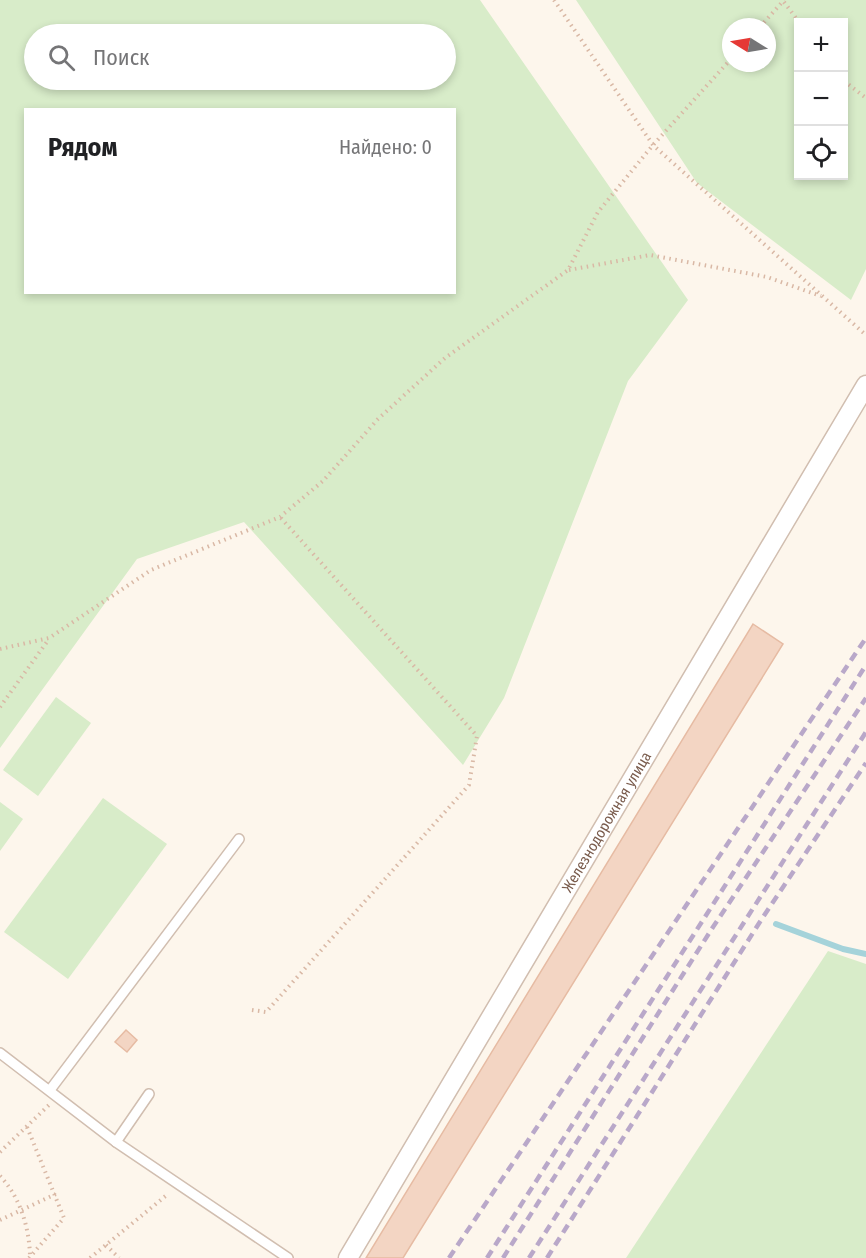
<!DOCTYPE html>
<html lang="ru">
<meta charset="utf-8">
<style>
body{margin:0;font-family:"Fira Sans Condensed",sans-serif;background:#f2f2f2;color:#202124}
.controls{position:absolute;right:18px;top:18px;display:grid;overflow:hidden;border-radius:0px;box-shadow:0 3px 9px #0003}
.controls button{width:54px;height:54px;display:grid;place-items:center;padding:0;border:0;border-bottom:2px solid #e0e0e0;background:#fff;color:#202124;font:30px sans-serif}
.compass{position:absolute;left:722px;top:18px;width:54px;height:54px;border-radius:50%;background:#fff;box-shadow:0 3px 9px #0003;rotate:281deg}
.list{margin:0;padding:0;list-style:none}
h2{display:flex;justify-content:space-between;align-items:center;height:78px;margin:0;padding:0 24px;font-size:26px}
h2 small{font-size:20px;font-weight:400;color:#757577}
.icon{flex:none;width:33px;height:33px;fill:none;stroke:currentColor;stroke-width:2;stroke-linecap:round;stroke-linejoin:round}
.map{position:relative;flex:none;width:866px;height:1258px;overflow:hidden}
.search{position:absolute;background:#fff;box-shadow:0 3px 9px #0003;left:24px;top:24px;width:432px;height:66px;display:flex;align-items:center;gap:15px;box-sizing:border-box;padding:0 21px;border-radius:33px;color:#757577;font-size:22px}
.panel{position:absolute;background:#fff;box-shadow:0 3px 9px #0003;left:24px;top:108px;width:432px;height:186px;border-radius:0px}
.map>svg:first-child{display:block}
.green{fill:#d8ecc9;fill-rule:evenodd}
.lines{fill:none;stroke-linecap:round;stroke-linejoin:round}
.stream{stroke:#a5d3da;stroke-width:6}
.building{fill:#f3d5c3;stroke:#e6bba3;stroke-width:1.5}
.service-casing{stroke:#d1beb0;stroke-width:12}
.minor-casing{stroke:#d1beb0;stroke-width:21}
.path{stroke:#d9b8a5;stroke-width:4;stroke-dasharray:1.5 4.5;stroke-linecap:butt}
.service{stroke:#fff;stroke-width:9}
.minor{stroke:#fff;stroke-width:18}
.rail{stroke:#b9a8c9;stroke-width:4.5;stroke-dasharray:9 6;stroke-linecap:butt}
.labels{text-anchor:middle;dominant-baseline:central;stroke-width:4.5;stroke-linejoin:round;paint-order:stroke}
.street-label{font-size:15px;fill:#7a5c4d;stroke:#fffaf3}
</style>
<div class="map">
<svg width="866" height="1258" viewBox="0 0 866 1258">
<rect width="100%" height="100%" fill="#fdf6ec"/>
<g class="green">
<path d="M0 0H480L688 300 628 381 504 698 463 765 244 522 137 559 0 748ZM34 34H446V80H34ZM26 110H454V292H26Z"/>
<path d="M576 0H866V269L851 300 697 183ZM798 22H844V176H798ZM731 27H767V63H731Z"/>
<polygon points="56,697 91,723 38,796 3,770"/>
<polygon points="103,798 167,844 68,979 4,932"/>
<polygon points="0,802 23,819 0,851"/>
<polygon points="828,951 866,964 866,1258 626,1258"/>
</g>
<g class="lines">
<polyline class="stream" points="776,924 843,949 866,954"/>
</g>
<g class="building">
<polygon points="753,624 783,644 403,1258 366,1258"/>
<polygon points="126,1030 137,1040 127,1052 115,1042"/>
</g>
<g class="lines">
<defs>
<g id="service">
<polyline points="0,1053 116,1142 288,1258"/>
<polyline points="50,1090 239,839"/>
<polyline points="116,1142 149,1094"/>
</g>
<g id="minor">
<path id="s1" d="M348 1258 866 385"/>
</g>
</defs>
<use href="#service" class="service-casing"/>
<use href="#minor" class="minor-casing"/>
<g class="path">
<polyline points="554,0 653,145 866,335"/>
<polyline points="784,2 799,22"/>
<polyline points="760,27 784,0"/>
<polyline points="844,81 866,98"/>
<polyline points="569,270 650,255 767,277 821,296"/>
<polyline points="0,649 49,638 151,570 280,517 323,481 378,419 445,358 568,270 598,212 653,145 731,59"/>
<polyline points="0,707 49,639"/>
<polyline points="252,1010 266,1012 469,785 477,736 280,517"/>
<polyline points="27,1127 64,1218 29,1258"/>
<polyline points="0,1152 49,1105"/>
<path d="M0 1176C20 1197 29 1227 30 1255"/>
<polyline points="0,1220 56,1194"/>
<polyline points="106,1245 119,1258"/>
<polyline points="90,1258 168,1194"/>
</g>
<use href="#service" class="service"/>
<use href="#minor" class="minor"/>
<g class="rail">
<polyline points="449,1258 866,638"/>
<polyline points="487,1258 866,665"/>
<polyline points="503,1258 713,927 866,698"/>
<polyline points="529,1258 866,732"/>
<polyline points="547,1258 763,917 866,763"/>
</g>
</g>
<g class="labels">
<g class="street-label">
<text stroke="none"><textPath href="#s1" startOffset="507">Железнодорожная улица</textPath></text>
</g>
</g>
</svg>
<div class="controls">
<button>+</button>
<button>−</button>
<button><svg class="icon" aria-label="locate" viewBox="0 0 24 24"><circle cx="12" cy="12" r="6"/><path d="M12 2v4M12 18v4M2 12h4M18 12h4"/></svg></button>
</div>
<svg class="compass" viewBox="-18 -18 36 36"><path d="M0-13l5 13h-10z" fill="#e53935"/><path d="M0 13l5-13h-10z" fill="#757577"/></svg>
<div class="search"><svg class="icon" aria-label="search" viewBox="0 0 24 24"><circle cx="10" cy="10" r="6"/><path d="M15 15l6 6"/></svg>Поиск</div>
<section class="panel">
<h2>Рядом<small>Найдено: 0</small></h2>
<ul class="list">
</ul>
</section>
</div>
